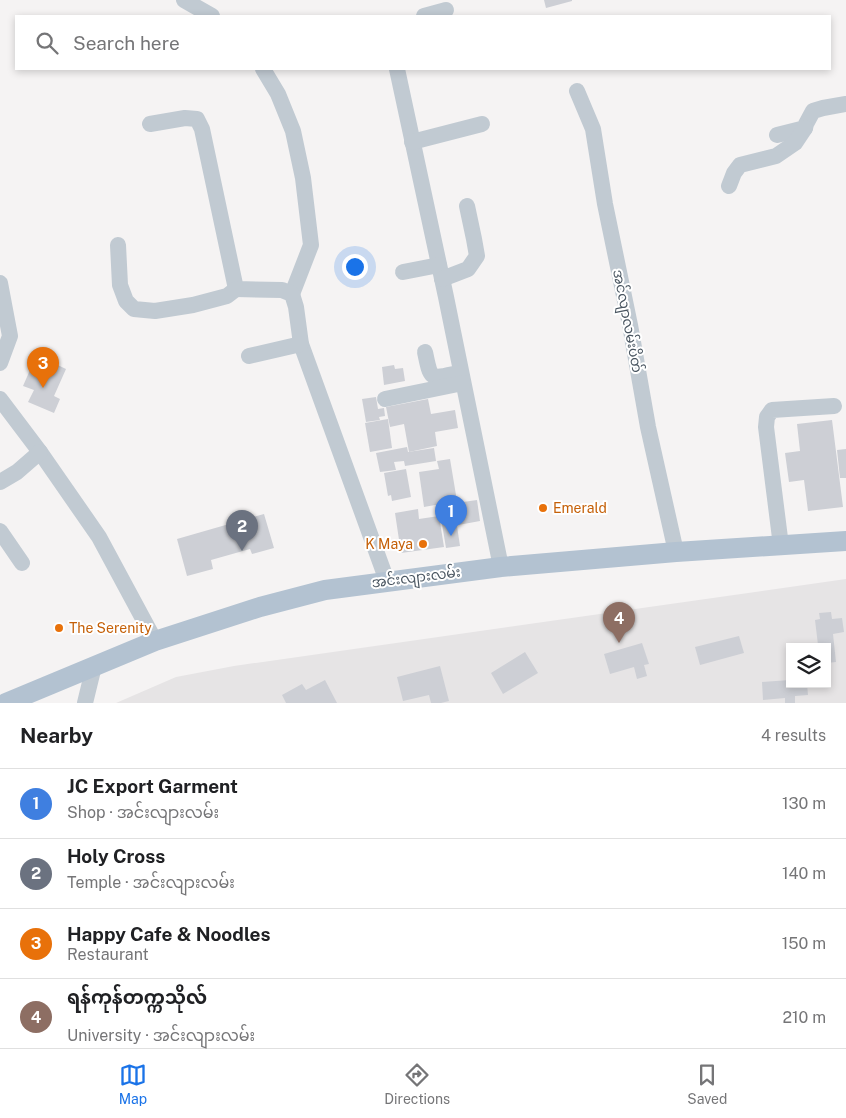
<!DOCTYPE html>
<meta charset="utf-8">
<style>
body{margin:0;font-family:"Public Sans","Noto Sans Myanmar",sans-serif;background:#f6f6f6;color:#202124}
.controls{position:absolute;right:15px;bottom:15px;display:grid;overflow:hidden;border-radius:0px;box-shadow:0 2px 8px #0003}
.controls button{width:45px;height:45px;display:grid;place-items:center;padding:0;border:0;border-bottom:1px solid #e0e0e0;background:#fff;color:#202124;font:25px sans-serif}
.you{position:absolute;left:354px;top:266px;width:18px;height:18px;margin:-12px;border:4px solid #fff;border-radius:50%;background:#1a73e8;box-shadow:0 0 0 8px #1a73e833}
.badge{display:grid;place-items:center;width:32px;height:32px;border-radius:50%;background:#1a73e8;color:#fff;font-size:16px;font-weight:700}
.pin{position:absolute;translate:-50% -41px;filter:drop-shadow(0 1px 2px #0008)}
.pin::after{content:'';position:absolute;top:26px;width:18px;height:15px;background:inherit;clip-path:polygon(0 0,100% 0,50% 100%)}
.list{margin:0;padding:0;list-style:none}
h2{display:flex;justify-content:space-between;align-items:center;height:65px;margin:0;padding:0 20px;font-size:21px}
h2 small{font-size:16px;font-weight:400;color:#757577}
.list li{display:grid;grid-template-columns:32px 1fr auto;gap:15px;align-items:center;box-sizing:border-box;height:70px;padding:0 20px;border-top:1px solid #e0e0e0}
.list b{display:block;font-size:19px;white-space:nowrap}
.list p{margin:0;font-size:16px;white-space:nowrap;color:#757577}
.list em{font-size:16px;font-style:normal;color:#757577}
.icon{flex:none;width:28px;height:28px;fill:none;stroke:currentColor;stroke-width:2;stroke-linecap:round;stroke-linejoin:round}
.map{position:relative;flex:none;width:846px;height:703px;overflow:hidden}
.search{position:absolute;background:#fff;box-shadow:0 2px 8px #0003;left:15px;right:15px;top:15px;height:55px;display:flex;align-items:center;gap:12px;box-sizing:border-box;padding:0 18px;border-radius:0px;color:#757577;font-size:19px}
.sheet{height:345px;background:#fff}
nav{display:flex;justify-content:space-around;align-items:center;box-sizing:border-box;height:70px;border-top:1px solid #e0e0e0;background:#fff;font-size:14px;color:#757577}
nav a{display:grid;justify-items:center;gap:2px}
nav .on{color:#1a73e8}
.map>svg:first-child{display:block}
.education{fill:#e6e4e5;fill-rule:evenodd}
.building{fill:#cdcfd5}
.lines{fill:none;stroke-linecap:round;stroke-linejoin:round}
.minor{stroke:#c1cad2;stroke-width:16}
.major{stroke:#b3c2d1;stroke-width:20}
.food-dot{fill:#e8710a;stroke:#fff;stroke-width:2}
.labels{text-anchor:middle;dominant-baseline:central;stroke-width:4;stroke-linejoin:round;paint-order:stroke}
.street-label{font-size:14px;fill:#4a5661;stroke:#fff}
.food-label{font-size:14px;fill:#c56008;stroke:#fff;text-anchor:start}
</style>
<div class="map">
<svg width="846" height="703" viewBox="0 0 846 703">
<rect width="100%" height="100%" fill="#f5f3f3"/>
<path class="education" d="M846 579V703H116L176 677 234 666ZM790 647H827V684H790Z"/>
<g class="building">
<polygon points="544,0 572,0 572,1 546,8"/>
<polygon points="47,360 66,369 54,396 60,399 54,413 28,402 34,390 23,386 30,370 41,374"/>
<polygon points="394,365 395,369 403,368 405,381 384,385 382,367"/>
<polygon points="376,397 378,409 384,408 385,416 379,417 380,420 366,422 362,399"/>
<polygon points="428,399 431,414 455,410 458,428 435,432 437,446 409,452 404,424 390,427 386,407"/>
<polygon points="388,419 392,448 370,452 365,423"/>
<polygon points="832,420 843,507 808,511 804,480 789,482 785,453 800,451 797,424"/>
<polygon points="407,447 408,452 434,448 436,461 405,466 404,461 394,462 396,470 380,472 376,453"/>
<polygon points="846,449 846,478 840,478 837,450"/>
<polygon points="450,459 457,501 424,507 419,472 439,469 437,461"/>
<polygon points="406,469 411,497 392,501 391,495 388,496 384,473"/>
<polygon points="477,500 480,521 453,526 449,504"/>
<polygon points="418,509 419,519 439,516 444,547 401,553 395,513"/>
<polygon points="264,514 274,548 252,554 250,549 211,560 213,569 187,576 177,539"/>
<polygon points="442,524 457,526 460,546 446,548"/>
<polygon points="831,612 832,619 842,618 844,632 833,634 836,662 827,663 827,647 812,647 812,645 818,645 815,620 820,619 819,613"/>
<polygon points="739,636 744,653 700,665 695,647"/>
<polygon points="642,643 649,664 644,665 647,676 637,679 634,667 610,674 604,654"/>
<polygon points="525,652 538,673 503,694 491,673"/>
<polygon points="440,666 449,701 441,703 431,703 429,695 403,701 397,677"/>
<polygon points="325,680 337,703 286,703 282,695 302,684 306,690"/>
<polygon points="790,680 790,684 807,684 808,695 795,696 795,703 785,703 785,698 763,700 762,682"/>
</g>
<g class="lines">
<g class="minor">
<polyline points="184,0 212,16"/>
<polyline points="424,16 446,10"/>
<polyline points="263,69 278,94 293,131 303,178 311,245 292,294"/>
<polyline points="397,69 446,297 501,567"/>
<polyline points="577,91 593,129 605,204 630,325 648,427 676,552"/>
<polyline points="150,124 185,118 197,119 202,129 236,289 282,290 292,294 296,307 301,344 387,581"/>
<polyline points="777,135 805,128 806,124 813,111 823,108 846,104"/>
<polyline points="412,142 482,124"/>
<polyline points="729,186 734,173 740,165 776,156 795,143 805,128"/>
<polyline points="118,245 120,285 126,301 134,309 155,311 193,305 227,296 236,289"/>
<polyline points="403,272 439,265"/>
<polyline points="442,279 468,269 477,256 474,239 467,206"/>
<polyline points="0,283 10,336 0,363"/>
<path d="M425 352C431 381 430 379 459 373"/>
<polyline points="249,356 301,344"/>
<polyline points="0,399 40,452 99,537 155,641"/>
<polyline points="385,399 463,383"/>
<polyline points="0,482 17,472 40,452"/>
<polyline points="0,531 22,563"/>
<polyline points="781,546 766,427 767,417 772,410 834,406"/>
<polyline points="85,703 94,666"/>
</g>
<polyline class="major" points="6,703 155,641 260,607 325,590 501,567 676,552 846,541"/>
</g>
<g class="food-dot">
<circle cx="543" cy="508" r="5"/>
<circle cx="423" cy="544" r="5"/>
<circle cx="59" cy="628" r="5"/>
</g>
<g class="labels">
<g class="street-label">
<text transform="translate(628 321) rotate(79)">အင်လျာလမ်းပိတ်</text>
<text transform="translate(416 577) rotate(-7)">အင်းလျားလမ်း</text>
</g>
<g class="food-label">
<text x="553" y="508">Emerald</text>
<text x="413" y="544" text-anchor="end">K Maya</text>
<text x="69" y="628">The Serenity</text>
</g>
</g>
</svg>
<div class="controls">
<button><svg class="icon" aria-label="layers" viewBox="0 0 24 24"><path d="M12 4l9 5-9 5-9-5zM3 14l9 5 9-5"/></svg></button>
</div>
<div class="you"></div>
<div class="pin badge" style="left:451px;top:536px;background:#3f7fe0">1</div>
<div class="pin badge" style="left:242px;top:551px;background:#6b7280">2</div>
<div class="pin badge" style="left:43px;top:388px;background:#e8710a">3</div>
<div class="pin badge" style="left:619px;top:643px;background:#8d6e63">4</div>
<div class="search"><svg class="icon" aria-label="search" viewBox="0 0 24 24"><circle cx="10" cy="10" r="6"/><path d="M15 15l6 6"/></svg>Search here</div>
</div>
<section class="sheet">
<h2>Nearby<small>4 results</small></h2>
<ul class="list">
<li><span class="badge" style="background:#3f7fe0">1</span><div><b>JC Export Garment</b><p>Shop · အင်းလျားလမ်း</p></div><em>130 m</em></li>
<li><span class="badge" style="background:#6b7280">2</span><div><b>Holy Cross</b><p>Temple · အင်းလျားလမ်း</p></div><em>140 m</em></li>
<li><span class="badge" style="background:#e8710a">3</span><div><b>Happy Cafe &amp; Noodles</b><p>Restaurant</p></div><em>150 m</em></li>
<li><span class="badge" style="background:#8d6e63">4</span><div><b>ရန်ကုန်တက္ကသိုလ်</b><p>University · အင်းလျားလမ်း</p></div><em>210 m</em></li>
</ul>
</section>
<nav>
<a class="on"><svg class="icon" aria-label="map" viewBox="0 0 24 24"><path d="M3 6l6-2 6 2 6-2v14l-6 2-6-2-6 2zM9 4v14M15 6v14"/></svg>Map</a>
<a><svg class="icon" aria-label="directions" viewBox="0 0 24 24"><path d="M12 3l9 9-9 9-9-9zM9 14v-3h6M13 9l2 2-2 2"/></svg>Directions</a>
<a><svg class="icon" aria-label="saved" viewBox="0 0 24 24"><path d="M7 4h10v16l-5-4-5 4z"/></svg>Saved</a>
</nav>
